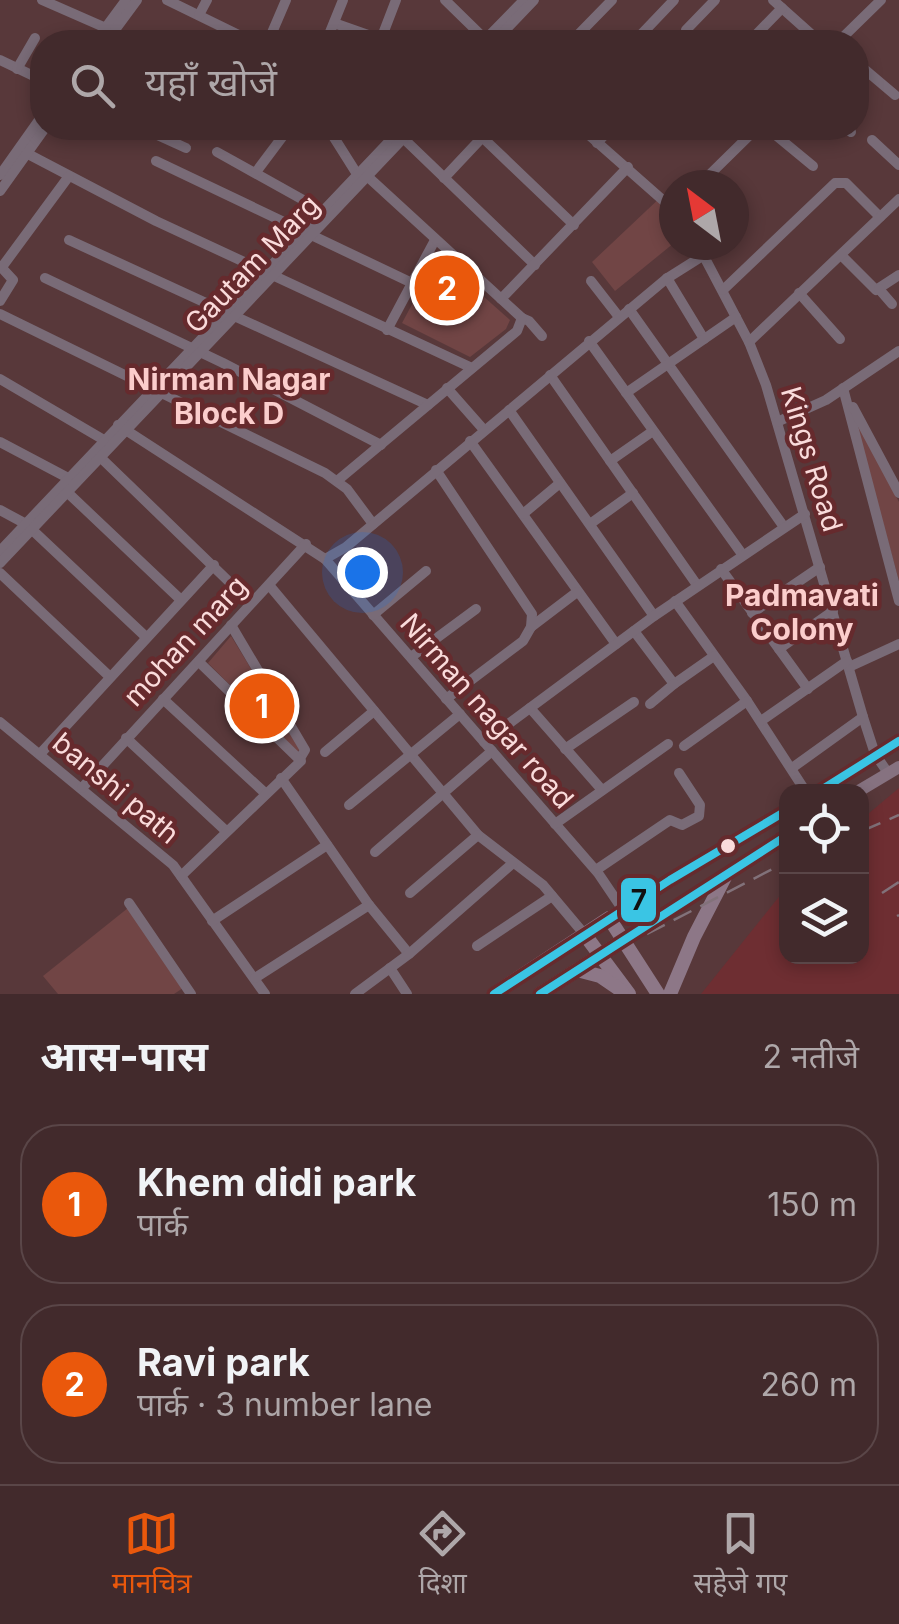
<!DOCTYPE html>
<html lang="hi">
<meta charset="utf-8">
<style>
body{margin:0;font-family:Inter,"Noto Sans Devanagari",sans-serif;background:#4c3638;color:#f1f3f6}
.controls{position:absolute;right:30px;bottom:30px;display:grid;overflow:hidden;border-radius:20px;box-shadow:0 5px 15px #0003}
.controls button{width:90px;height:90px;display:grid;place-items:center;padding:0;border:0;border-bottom:2px solid #5a4648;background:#422a2c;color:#f1f3f6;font:50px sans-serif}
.compass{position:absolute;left:659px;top:170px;width:90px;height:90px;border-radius:50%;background:#422a2c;box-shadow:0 5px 15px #0003;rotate:328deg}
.you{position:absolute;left:362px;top:572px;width:35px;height:35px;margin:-25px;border:8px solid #fff;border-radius:50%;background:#1a73e8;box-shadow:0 0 0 15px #1a73e833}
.badge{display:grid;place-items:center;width:65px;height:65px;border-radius:50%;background:#ea580c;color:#fff;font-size:32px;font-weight:700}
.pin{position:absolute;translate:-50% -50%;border:5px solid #fff;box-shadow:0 2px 10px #0006}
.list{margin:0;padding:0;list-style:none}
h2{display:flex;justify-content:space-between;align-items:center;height:130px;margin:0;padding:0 40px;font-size:42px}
h2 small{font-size:32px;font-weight:400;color:#aea7a9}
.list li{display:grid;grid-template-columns:65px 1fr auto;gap:30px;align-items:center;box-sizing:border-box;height:160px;margin:0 20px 20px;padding:0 20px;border:2px solid #5a4648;border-radius:40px}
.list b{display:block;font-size:38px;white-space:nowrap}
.list p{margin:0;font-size:32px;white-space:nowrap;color:#aea7a9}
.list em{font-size:32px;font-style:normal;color:#aea7a9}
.icon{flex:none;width:55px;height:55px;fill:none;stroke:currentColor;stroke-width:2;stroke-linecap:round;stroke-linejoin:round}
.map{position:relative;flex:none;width:899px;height:994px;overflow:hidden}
.search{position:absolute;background:#422a2c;box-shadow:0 5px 15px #0003;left:30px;right:30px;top:30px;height:110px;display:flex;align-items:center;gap:25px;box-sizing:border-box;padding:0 35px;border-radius:40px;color:#aea7a9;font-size:38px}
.sheet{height:490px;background:#422a2c}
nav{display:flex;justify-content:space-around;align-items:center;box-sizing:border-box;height:140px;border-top:2px solid #5a4648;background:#422a2c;font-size:28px;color:#aea7a9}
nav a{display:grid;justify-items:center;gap:5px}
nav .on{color:#ea580c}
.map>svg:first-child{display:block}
.built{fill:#6e2e32}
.green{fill:#714545}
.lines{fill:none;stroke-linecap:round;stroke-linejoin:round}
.minor{stroke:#796b77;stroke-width:10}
.major{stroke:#867280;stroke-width:12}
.highway{stroke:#8d7787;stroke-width:14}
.rail{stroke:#82727a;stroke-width:2.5;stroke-dasharray:20 10;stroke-linecap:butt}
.bus-1-casing{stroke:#662a2d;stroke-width:15}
.bus-1{stroke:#3ac5e4;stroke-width:8}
.bus-dot{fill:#fadbdb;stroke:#662a2d;stroke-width:4}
.labels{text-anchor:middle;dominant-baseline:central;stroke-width:9;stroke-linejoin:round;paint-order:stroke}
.street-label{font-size:28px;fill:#fadbdb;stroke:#662a2d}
.neighbourhood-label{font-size:30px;font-weight:bold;fill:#fbcdcc;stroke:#662a2d}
.line-badge{stroke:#662a2d;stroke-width:4}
.pale-badge-label{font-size:28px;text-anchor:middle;font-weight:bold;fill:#111}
</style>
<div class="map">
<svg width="899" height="994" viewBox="0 0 899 994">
<rect width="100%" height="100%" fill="#58383a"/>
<polygon class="built" points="899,788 899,994 701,994 786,888 786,956 862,956 862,819"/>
<g class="green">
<polygon points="664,194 674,210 674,243 615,291 592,262"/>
<polygon points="438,256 510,320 506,329 470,357 402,323"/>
<polygon points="853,414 899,502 899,581"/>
<polygon points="231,636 300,749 297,752 208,663"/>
<polygon points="128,908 183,988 174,994 58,994 43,976"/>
</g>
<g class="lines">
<g class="minor">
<polyline points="42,0 106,28"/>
<polyline points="167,0 253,42"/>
<polyline points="445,0 488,42"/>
<polyline points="773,0 820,42"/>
<polyline points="199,15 207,0"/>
<polyline points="334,23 388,42"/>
<polyline points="686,30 715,0"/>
<polyline points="381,39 396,0"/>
<polyline points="95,42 126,0"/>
<polyline points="106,42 137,0"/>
<polyline points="268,42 286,0"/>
<polyline points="326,42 343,0"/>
<polyline points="483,42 524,0"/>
<polyline points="494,42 534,0"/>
<polyline points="571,42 612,0"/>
<polyline points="634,42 674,0"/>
<polyline points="749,42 782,8"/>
<polyline points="838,42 881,0"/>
<polyline points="0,60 42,80"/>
<polyline points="856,62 895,95"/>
<polyline points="17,69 35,38"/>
<polyline points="142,128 186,148"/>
<polyline points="328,128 357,174"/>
<polyline points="581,128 674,210"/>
<polyline points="767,128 813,166"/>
<polyline points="845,128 851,132"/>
<polyline points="253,129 272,128"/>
<polyline points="482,137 574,225"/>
<polyline points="403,138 535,265"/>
<polyline points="872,140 899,165"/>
<polyline points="597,143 611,128"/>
<polyline points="217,152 323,211"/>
<polyline points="28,154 156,221 472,368"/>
<polyline points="156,161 412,283"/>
<polyline points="256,172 289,128"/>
<polyline points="0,175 42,116"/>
<polyline points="444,178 491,128"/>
<polyline points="699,185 757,128"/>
<polyline points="0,191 45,128"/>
<polyline points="69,240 428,405"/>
<polyline points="698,245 749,342 766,385 863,717 875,754 888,773"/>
<polyline points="841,255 876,290 899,275"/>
<polyline points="0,266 13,280 0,301"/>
<polyline points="2,267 69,176"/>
<polyline points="45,278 223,363 381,445"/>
<polyline points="667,278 704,339"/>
<polyline points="591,281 619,317"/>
<polyline points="879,289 892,304"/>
<polyline points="723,290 835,183 846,183 880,217"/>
<polyline points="799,293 840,339"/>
<polyline points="501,299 628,167"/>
<polyline points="629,309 784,527"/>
<polyline points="0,314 325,473 347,489 373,524"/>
<polyline points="522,318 529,321 542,336"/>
<polyline points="387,330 435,240"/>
<polyline points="589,341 742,554"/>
<polyline points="749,342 899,199"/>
<polyline points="550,375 697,585"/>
<polyline points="0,379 104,440"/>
<polyline points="447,388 484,430"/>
<polyline points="843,388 899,601"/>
<polyline points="626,393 736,317"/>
<polyline points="853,407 899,493"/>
<polyline points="509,410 654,616"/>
<polyline points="777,422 826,400 899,351"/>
<polyline points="118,425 325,559 598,873 623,910"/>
<polyline points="470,441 616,644"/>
<polyline points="0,442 70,479"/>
<polyline points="100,457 250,602"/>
<polyline points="610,461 653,431"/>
<polyline points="436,470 532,614 531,627 523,641 446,699"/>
<polyline points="337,481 517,331 522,318 367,176"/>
<polyline points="67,492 181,600"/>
<polyline points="0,510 26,524 146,637"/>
<polyline points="523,514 560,483"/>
<polyline points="590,524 633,493"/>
<polyline points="0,551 402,128"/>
<polyline points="325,559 346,547 666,279 704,255"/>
<polyline points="0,563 413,128"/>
<polyline points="721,569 808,689"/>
<polyline points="0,573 109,676"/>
<polyline points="269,585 478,835 543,885 585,935"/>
<polyline points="675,601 747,701 806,792"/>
<polyline points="752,613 820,567"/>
<polyline points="373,615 426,571"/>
<polyline points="231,625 305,750 299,760"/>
<polyline points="531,627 577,592"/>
<polyline points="634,631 674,684 714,656"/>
<polyline points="779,649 833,611"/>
<polyline points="411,657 476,609"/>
<polyline points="849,667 899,644"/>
<polyline points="163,699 265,793"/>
<polyline points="650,704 674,684"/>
<polyline points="530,708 602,790"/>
<polyline points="761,721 847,661"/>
<polyline points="0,722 173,865 265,994"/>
<polyline points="126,738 226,831"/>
<polyline points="484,742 654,616 805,514"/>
<polyline points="684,746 747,701"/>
<polyline points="565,749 634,702"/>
<polyline points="325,752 374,711"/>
<polyline points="40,754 214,565"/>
<polyline points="792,768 863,717"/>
<polyline points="281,778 369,905 409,954"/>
<polyline points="82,788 306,544"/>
<polyline points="349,805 460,714"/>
<polyline points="555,824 668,744"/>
<polyline points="375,852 492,751"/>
<polyline points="596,870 670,820 682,825 699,816 700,805 679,773"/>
<polyline points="181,876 301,761 199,662"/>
<polyline points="410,893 478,835"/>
<polyline points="129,903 191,994"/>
<polyline points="212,921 327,845"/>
<polyline points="477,946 552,896"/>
<polyline points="390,968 407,994"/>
<polyline points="255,978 369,905"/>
<polyline points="355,994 409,954 513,863"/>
</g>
<g class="major">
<polyline points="817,792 899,741"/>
<polyline points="857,792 899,767"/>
<polyline points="609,918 786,811"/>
<polyline points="624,940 786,836"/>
</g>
<g class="highway">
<polyline points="585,935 629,994"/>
<polyline points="577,970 600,976 622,991"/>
<polyline points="494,994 609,918 658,994"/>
<polyline points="540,994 624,940"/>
<polyline points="670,994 694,937 725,877"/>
</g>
<g class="rail">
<polyline points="862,831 899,815"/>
<polyline points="882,893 899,882"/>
<polyline points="897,916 899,915"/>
<polyline points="647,934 786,862"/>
<polyline points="534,994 786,829"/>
</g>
<defs>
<g id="bus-1">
<polyline points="818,792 899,741"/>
<polyline points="494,994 670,880 786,811"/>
<polyline points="540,994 786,836"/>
</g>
</defs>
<use href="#bus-1" class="bus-1-casing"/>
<use href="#bus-1" class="bus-1"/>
</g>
<circle class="bus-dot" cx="728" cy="846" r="9"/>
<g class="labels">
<g class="street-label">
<text transform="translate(252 264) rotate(-46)">Gautam Marg</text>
<text transform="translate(812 459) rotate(73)">Kings Road</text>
<text transform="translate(185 641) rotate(-47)">mohan marg</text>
<text transform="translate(487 711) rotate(49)">Nirman nagar road</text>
<text transform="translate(116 788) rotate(40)">banshi path</text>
</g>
<g class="neighbourhood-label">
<text x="229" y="379">Nirman Nagar<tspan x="229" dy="34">Block D</tspan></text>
<text x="802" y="595">Padmavati<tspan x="802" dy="34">Colony</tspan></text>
</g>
</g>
<rect class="line-badge" x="619" y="876" width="39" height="48" rx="10" fill="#3ac5e4"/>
<g class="pale-badge-label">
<text x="639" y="910">7</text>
</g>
</svg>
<div class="controls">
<button><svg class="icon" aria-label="locate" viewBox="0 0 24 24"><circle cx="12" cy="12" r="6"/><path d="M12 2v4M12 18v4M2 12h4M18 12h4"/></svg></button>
<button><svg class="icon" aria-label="layers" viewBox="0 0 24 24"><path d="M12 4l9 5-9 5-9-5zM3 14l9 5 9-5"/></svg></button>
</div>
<svg class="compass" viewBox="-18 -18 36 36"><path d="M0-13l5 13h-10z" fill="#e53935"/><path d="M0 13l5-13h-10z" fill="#aea7a9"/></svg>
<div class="you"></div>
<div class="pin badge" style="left:262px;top:706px">1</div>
<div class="pin badge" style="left:447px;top:288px">2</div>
<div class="search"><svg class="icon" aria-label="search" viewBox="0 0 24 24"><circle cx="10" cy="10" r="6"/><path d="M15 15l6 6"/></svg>यहाँ खोजें</div>
</div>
<section class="sheet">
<h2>आस-पास<small>2 नतीजे</small></h2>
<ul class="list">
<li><span class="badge">1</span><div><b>Khem didi park</b><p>पार्क</p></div><em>150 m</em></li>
<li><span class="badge">2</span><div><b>Ravi park</b><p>पार्क · 3 number lane</p></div><em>260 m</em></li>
</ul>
</section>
<nav>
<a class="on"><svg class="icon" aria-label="map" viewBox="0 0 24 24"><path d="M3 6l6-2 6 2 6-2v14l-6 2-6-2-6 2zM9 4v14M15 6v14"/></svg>मानचित्र</a>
<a><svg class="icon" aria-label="directions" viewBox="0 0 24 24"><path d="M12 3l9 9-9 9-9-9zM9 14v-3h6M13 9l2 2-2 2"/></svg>दिशा</a>
<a><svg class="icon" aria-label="saved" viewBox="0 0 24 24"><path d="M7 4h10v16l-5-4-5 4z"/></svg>सहेजे गए</a>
</nav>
